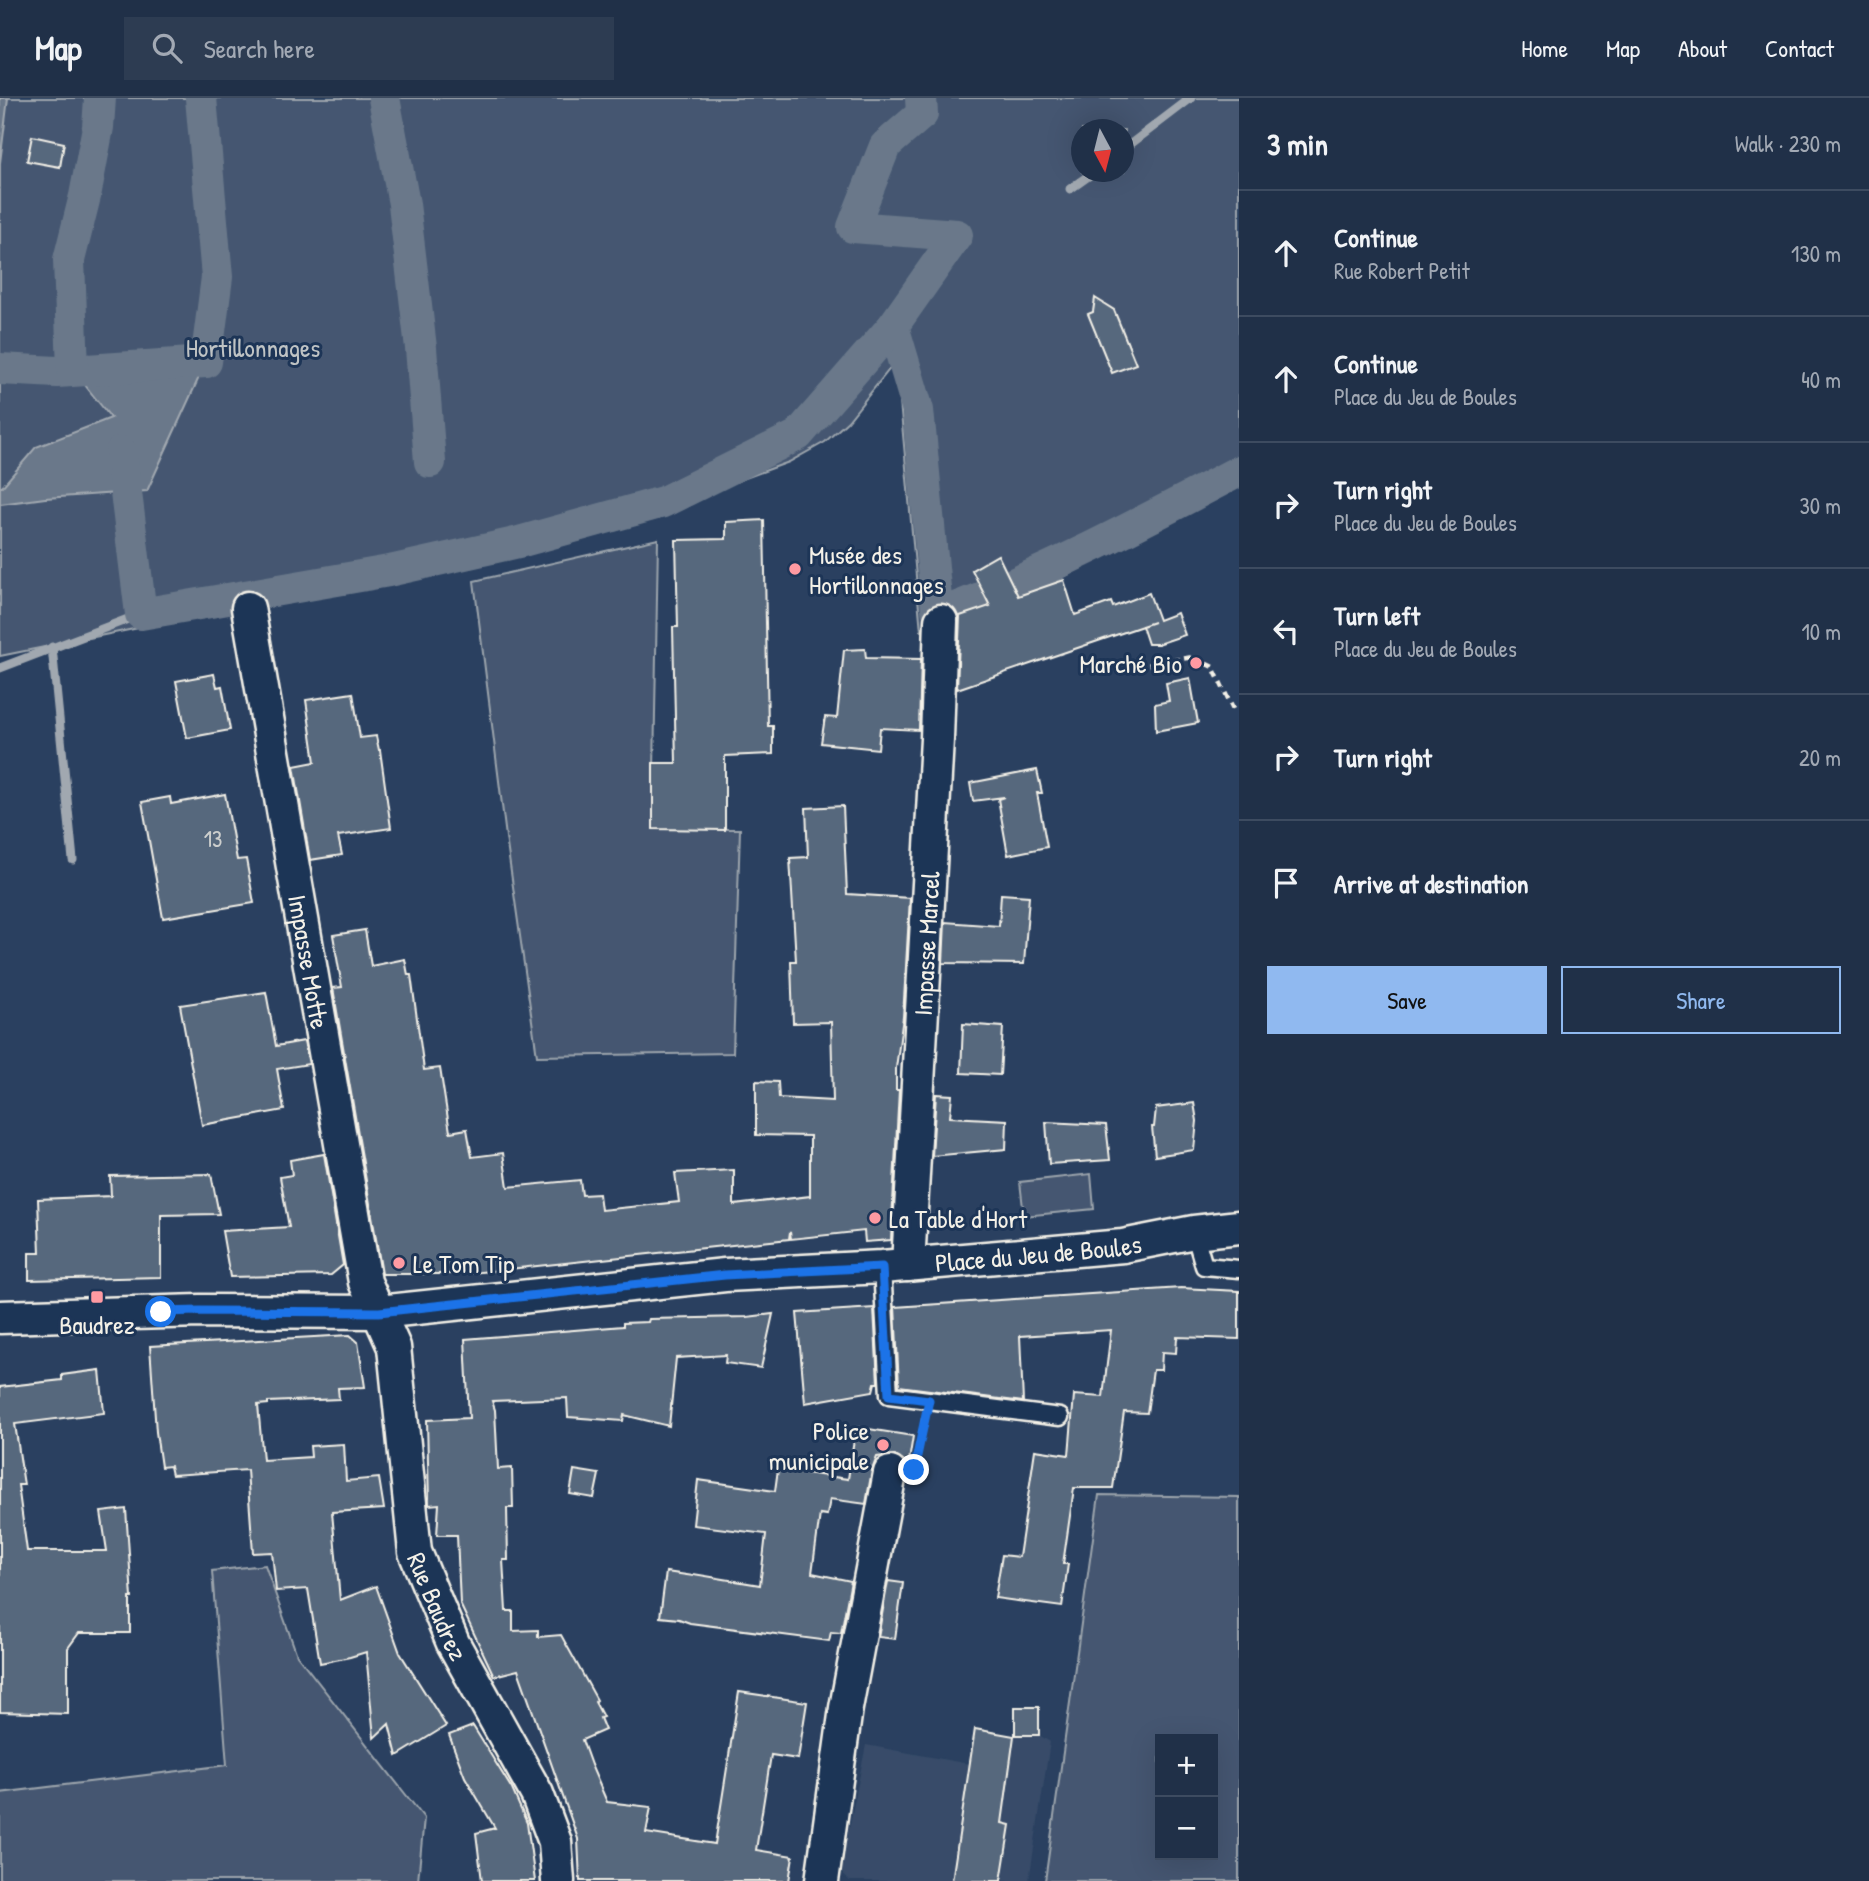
<!DOCTYPE html>
<meta charset="utf-8">
<style>
body{margin:0;font-family:"Patrick Hand",sans-serif;background:#2d3c52;color:#f1f3f6}
.controls{position:absolute;right:21px;bottom:21px;display:grid;overflow:hidden;border-radius:0px;box-shadow:0 7px 28px #0002}
.controls button{width:63px;height:63px;display:grid;place-items:center;padding:0;border:0;border-bottom:2px solid #3d4b60;background:#203048;color:#f1f3f6;font:35px sans-serif}
.compass{position:absolute;left:1071px;top:21px;width:63px;height:63px;border-radius:50%;background:#203048;box-shadow:0 7px 28px #0002;rotate:173deg}
.stop{position:absolute;width:21px;height:21px;margin:-16px;border:5px solid #1a73e8;border-radius:50%;background:#fff}
.stop.end{background:#1a73e8;border-color:#fff;box-shadow:0 2px 7px #0008}
.list{margin:0;padding:0;list-style:none}
h2{display:flex;justify-content:space-between;align-items:center;height:91px;margin:0;padding:0 28px;font-size:30px}
h2 small{font-size:23px;font-weight:400;color:#a2a9b4}
.list li{display:grid;grid-template-columns:46px 1fr auto;gap:21px;align-items:center;box-sizing:border-box;height:126px;padding:0 28px;border-top:2px solid #3d4b60}
.list b{display:block;font-size:26px;white-space:nowrap}
.list p{margin:0;font-size:23px;white-space:nowrap;color:#a2a9b4}
.list em{font-size:23px;font-style:normal;color:#a2a9b4}
.actions{display:flex;gap:14px;padding:21px 28px}
.actions a{flex:1;padding:16px 0;border:2px solid #90b9f0;border-radius:0px;text-align:center;font-size:24px;color:#90b9f0}
.actions .main{background:#90b9f0;color:#111}
.icon{flex:none;width:38px;height:38px;fill:none;stroke:currentColor;stroke-width:2;stroke-linecap:round;stroke-linejoin:round}
.map{position:relative;flex:none;width:1239px;height:1783px;overflow:hidden}
header{display:flex;align-items:center;gap:42px;box-sizing:border-box;height:98px;padding:0 35px;background:#203048;border-bottom:2px solid #3d4b60}
header strong{font-size:33px}
nav{display:flex;gap:38px;margin-inline-start:auto;font-size:24px}
.search{width:490px;height:63px;background:#2d3c52;display:flex;align-items:center;gap:18px;box-sizing:border-box;padding:0 24px;border-radius:0px;color:#a2a9b4;font-size:26px}
main{display:flex}
aside{flex:1;background:#203048}
.map>svg:first-child{display:block}
.built{fill:#374c69}
.green{fill:#445771;stroke:#9ca4ac;stroke-width:2;fill-rule:evenodd}
.water{fill:#6a788a;stroke:#a1a8b0;stroke-width:2}
.lines{fill:none;stroke-linecap:round;stroke-linejoin:round}
.stream{stroke:#a1a8b0;stroke-width:9}
.canal{stroke:#6a788a;stroke-width:32}
.building{fill:#56677d;stroke:#f4f1e8;stroke-width:2}
.service-casing{stroke:#f4f1e8;stroke-width:21}
.minor-casing{stroke:#f4f1e8;stroke-width:37}
.path{stroke:#f4f1e8;stroke-width:4.5;stroke-dasharray:7 5;stroke-linecap:butt}
.service{stroke:#1d3557;stroke-width:16}
.minor{stroke:#1d3557;stroke-width:32}
.route{stroke:#1a73e8;stroke-width:9}
.poi-dot{fill:#ff9aa2;stroke:#1d3557;stroke-width:2.5}
.labels{text-anchor:middle;dominant-baseline:central;stroke-width:6;stroke-linejoin:round;paint-order:stroke}
.number-label{font-size:23px;fill:#cccecd}
.park-label{font-size:26px;fill:#bfc3c4;stroke:#1d3557}
.poi-label{font-size:26px;fill:#f4f1e8;stroke:#1d3557;text-anchor:start}
.street-label{font-size:26px;fill:#f4f1e8;stroke:#1d3557}
</style>
<header>
<strong>Map</strong>
<div class="search"><svg class="icon" aria-label="search" viewBox="0 0 24 24"><circle cx="10" cy="10" r="6"/><path d="M15 15l6 6"/></svg>Search here</div>
<nav><a>Home</a><a>Map</a><a>About</a><a>Contact</a></nav>
</header>
<main>
<div class="map">
<svg width="1239" height="1783" viewBox="0 0 1239 1783">
<rect width="100%" height="100%" fill="#2a4060"/>
<filter id="ink" filterUnits="userSpaceOnUse"><feTurbulence type="fractalNoise" baseFrequency=".0143" numOctaves="2"/><feDisplacementMap in="SourceGraphic" scale="14" xChannelSelector="R" yChannelSelector="G"/><feConvolveMatrix kernelMatrix="1 2 1 2 8 2 1 2 1" color-interpolation-filters="sRGB"/></filter>
<g filter="url(#ink)">
<polygon class="built" points="975,1631 1008,1637 1039,1637 1050,1644 1029,1783 850,1783 840,1774 866,1647 969,1666"/>
<g class="green">
<path d="M0 0H1239V386L1045 489 968 520 921 533 898 282 892 268 848 323 825 344 789 364 675 406 587 427 521 445 415 468 228 512 0 558ZM1082 32H1124V74H1082Z"/>
<polygon points="658,441 653,731 740,731 733,955 537,958 506,739 474,483"/>
<polygon points="1091,1076 1094,1111 1024,1118 1020,1084"/>
<path d="M1099 1397 1239 1399V1783H1045ZM1160 1641H1213V1757H1160Z"/>
<polygon points="265,1467 297,1557 424,1720 418,1783 0,1783 0,1695 227,1667 212,1473"/>
</g>
<g class="water">
<polygon points="0,0 8,0 0,65"/>
<polygon points="206,264 147,393 45,400 0,406 0,389 2,389 36,349 111,320 73,272"/>
</g>
<g class="lines">
<g class="stream">
<polyline points="1124,51 1191,0"/>
<polyline points="1070,91 1094,74"/>
<polyline points="52,549 73,762"/>
<polyline points="0,570 141,516"/>
</g>
<g class="canal">
<polyline points="384,0 404,106 421,250 430,364"/>
<path d="M893 228 918 312 937 511 942 515C1045 476 1142 424 1239 373"/>
<polyline points="0,271 57,274 206,264 217,179 201,0"/>
<polyline points="73,272 69,162 85,98 98,29 100,0"/>
<polyline points="121,354 141,516 389,473 519,444 663,404 798,337 893,228 957,137 853,129 885,48 922,16 921,0"/>
</g>
</g>
<g class="building">
<polygon points="32,38 64,45 60,69 27,63"/>
<polygon points="1095,200 1114,212 1136,266 1112,275 1088,216 1093,214"/>
<polygon points="764,422 768,628 773,628 773,656 725,658 725,732 653,731 653,665 676,665 673,529 678,529 676,442 726,441 726,424"/>
<polygon points="998,457 1018,498 1064,482 1075,517 1111,504 1113,509 1149,495 1159,522 1177,515 1185,537 1158,546 1148,546 1142,528 1154,524 957,591 960,518 990,508 972,472"/>
<polygon points="865,551 866,560 921,561 919,632 880,630 878,651 821,645 825,619 837,620 844,552"/>
<polygon points="214,576 217,589 222,588 230,632 187,640 176,583"/>
<polygon points="1190,580 1198,625 1156,633 1155,606 1169,603 1166,585"/>
<polygon points="353,595 360,640 376,638 379,652 380,652 391,730 338,738 342,757 310,762 294,668 315,664 306,602"/>
<polygon points="1037,672 1042,695 1037,695 1047,749 1008,757 998,701 1004,699 973,703 970,685"/>
<polygon points="225,696 237,762 246,761 254,805 163,820 142,704 170,699 171,706"/>
<polygon points="843,708 847,796 910,800 903,919 896,970 896,992 899,992 891,1142 865,1144 864,1133 791,1141 790,1134 789,1141 462,1176 382,1176 333,890 342,889 333,837 365,832 371,868 405,861 408,877 411,877 424,972 440,970 450,1034 467,1031 472,1059 503,1055 508,1089 580,1082 582,1097 599,1096 601,1112 679,1104 675,1075 734,1072 734,1107 810,1098 810,1038 756,1037 756,983 778,984 779,1000 833,1003 831,924 793,925 791,863 796,863 790,760 808,759 806,710"/>
<polygon points="1001,796 1029,798 1024,866 943,865 945,824 999,828"/>
<polygon points="266,894 276,948 304,943 309,966 277,971 284,1012 202,1027 180,907"/>
<polygon points="963,926 1003,929 1000,977 961,975"/>
<polygon points="936,996 952,997 950,1019 1007,1022 1006,1051 932,1058"/>
<polygon points="1194,1005 1197,1023 1194,1052 1155,1058 1152,1029 1154,1029 1156,1010"/>
<polygon points="1046,1024 1106,1027 1110,1062 1049,1066"/>
<polygon points="324,1056 343,1167 331,1177 230,1179 222,1133 289,1129 280,1079 292,1077 290,1062"/>
<polygon points="211,1076 219,1116 161,1117 161,1179 29,1182 29,1155 40,1155 38,1101 111,1098 110,1078"/>
<polygon points="1181,1190 1239,1193 1239,1241 1177,1239 1176,1255 1162,1254 1161,1272 1153,1272 1147,1315 1124,1314 1113,1390 1074,1390 1063,1466 1068,1466 1062,1509 995,1500 1002,1457 1019,1459 1035,1352 1069,1357 1074,1297 1103,1299 1111,1232 1020,1238 1023,1304 899,1288 895,1209"/>
<polygon points="874,1210 878,1285 875,1285 873,1293 805,1305 797,1215"/>
<polygon points="773,1216 761,1270 725,1265 726,1257 676,1260 669,1328 624,1317 623,1323 568,1319 567,1300 492,1303 495,1312 498,1371 512,1370 513,1410 507,1410 508,1462 503,1462 506,1513 513,1513 513,1533 538,1532 538,1539 561,1537 597,1602 595,1604 603,1619 600,1620 605,1632 582,1642 591,1667 607,1704 651,1709 646,1735 715,1746 739,1594 807,1604 798,1661 771,1657 756,1752 793,1758 789,1783 580,1783 578,1741 518,1572 494,1578 460,1506 457,1437 437,1437 439,1406 429,1407 427,1322 469,1320 465,1241 623,1228 623,1225 648,1224 649,1221 747,1219"/>
<polygon points="350,1237 358,1244 365,1289 338,1290 339,1301 268,1304 268,1306 258,1307 263,1362 311,1359 310,1348 344,1346 346,1383 379,1380 384,1411 332,1414 340,1502 376,1488 400,1555 446,1628 397,1658 389,1626 374,1640 366,1554 350,1559 320,1565 308,1491 276,1493 272,1454 253,1455 247,1372 172,1377 170,1368 161,1369 156,1334 150,1248"/>
<polygon points="100,1272 104,1315 15,1326 24,1387 18,1387 27,1453 107,1453 101,1414 126,1411 132,1500 130,1500 130,1535 79,1535 68,1550 68,1616 0,1614 0,1289 62,1282 62,1277"/>
<polygon points="856,1329 913,1338 909,1363 903,1363 893,1357 877,1359 872,1372 866,1406 830,1401 827,1417 820,1416 812,1475 851,1483 841,1535 831,1534 829,1543 690,1525 679,1521 660,1519 666,1474 693,1478 694,1476 760,1487 766,1436 693,1427 698,1382 775,1393 778,1371 848,1381"/>
<polygon points="574,1372 599,1376 594,1400 570,1396"/>
<polygon points="888,1483 903,1485 895,1541 878,1539"/>
<rect x="1015" y="1609" width="24" height="28"/>
<polygon points="473,1628 512,1691 527,1725 535,1783 482,1783 476,1735 495,1730 465,1679 449,1637"/>
<polygon points="975,1631 1014,1638 1002,1725 1010,1727 1001,1783 952,1783"/>
</g>
<g class="lines">
<defs>
<g id="service">
<polyline points="1194,1134 1204,1168 1239,1171"/>
<polyline points="882,1169 889,1297 1060,1319"/>
</g>
<g id="minor">
<path id="s1" d="M248 510 365 1184 394 1249 415 1454 453 1545 537 1696 555 1744 558 1783"/>
<path id="s2" d="M908 1167 937 641 941 523"/>
<path id="s3" d="M0 1219 200 1213 379 1214 725 1177 882 1169 1123 1148 1194 1134 1239 1129"/>
<polyline points="822,1783 846,1610 890,1375"/>
</g>
</defs>
<use href="#service" class="service-casing"/>
<use href="#minor" class="minor-casing"/>
<g class="path">
<polyline points="1125,571 1192,559 1213,569 1233,611"/>
<polyline points="916,1361 924,1321"/>
</g>
<use href="#service" class="service"/>
<use href="#minor" class="minor"/>
</g>
</g>
<g class="lines" filter="url(#ink)">
<polyline class="route" points="161,1214 200,1213 379,1214 725,1177 882,1169 889,1297 929,1302 914,1372"/>
</g>
<g class="poi-dot">
<circle cx="795" cy="471" r="7"/>
<circle cx="1196" cy="565" r="7"/>
<circle cx="875" cy="1120" r="7"/>
<circle cx="399" cy="1165" r="7"/>
<rect x="90" y="1192" width="14" height="14" rx="3.5"/>
<circle cx="883" cy="1347" r="7"/>
</g>
<g class="labels">
<g class="number-label">
<text x="213" y="740">13</text>
</g>
<g class="park-label">
<text x="253" y="249">Hortillonnages</text>
</g>
<g class="poi-label">
<text x="809" y="456">Musée des<tspan x="809" dy="30">Hortillonnages</tspan></text>
<text x="1182" y="565" text-anchor="end">Marché Bio</text>
<text x="889" y="1120">La Table d'Hort</text>
<text x="413" y="1165">Le Tom Tip</text>
<text x="97" y="1226" text-anchor="middle">Baudrez</text>
<text x="869" y="1332" text-anchor="end">Police<tspan x="869" dy="30">municipale</tspan></text>
</g>
<g class="street-label">
<text stroke="none"><textPath href="#s2" startOffset="322">Impasse Marcel</textPath></text>
<text stroke="none"><textPath href="#s1" startOffset="359">Impasse Motte</textPath></text>
<text stroke="none"><textPath href="#s3" startOffset="1041">Place du Jeu de Boules</textPath></text>
<text stroke="none"><textPath href="#s1" startOffset="1020">Rue Baudrez</textPath></text>
</g>
</g>
</svg>
<div class="controls">
<button>+</button>
<button>−</button>
</div>
<svg class="compass" viewBox="-18 -18 36 36"><path d="M0-13l5 13h-10z" fill="#e53935"/><path d="M0 13l5-13h-10z" fill="#a2a9b4"/></svg>
<div class="stop" style="left:161px;top:1214px"></div>
<div class="stop end" style="left:914px;top:1372px"></div>
</div>
<aside>
<h2>3 min<small>Walk · 230 m</small></h2>
<ul class="list">
<li><svg class="icon" aria-label="ahead" viewBox="0 0 24 24"><path d="M12 20V5M6 11l6-6 6 6"/></svg><div><b>Continue</b><p>Rue Robert Petit</p></div><em>130 m</em></li>
<li><svg class="icon" aria-label="ahead" viewBox="0 0 24 24"><path d="M12 20V5M6 11l6-6 6 6"/></svg><div><b>Continue</b><p>Place du Jeu de Boules</p></div><em>40 m</em></li>
<li><svg class="icon" aria-label="right" viewBox="0 0 24 24"><path d="M7 20v-9h11M14 6l5 5-5 5"/></svg><div><b>Turn right</b><p>Place du Jeu de Boules</p></div><em>30 m</em></li>
<li><svg class="icon" aria-label="left" viewBox="0 0 24 24"><path d="M17 20v-9H6M10 6l-5 5 5 5"/></svg><div><b>Turn left</b><p>Place du Jeu de Boules</p></div><em>10 m</em></li>
<li><svg class="icon" aria-label="right" viewBox="0 0 24 24"><path d="M7 20v-9h11M14 6l5 5-5 5"/></svg><div><b>Turn right</b></div><em>20 m</em></li>
<li><svg class="icon" aria-label="arrive" viewBox="0 0 24 24"><path d="M6 21V4h12l-3 4 3 4H6"/></svg><div><b>Arrive at destination</b></div></li>
</ul>
<div class="actions"><a class="main">Save</a><a>Share</a></div>
</aside>
</main>
